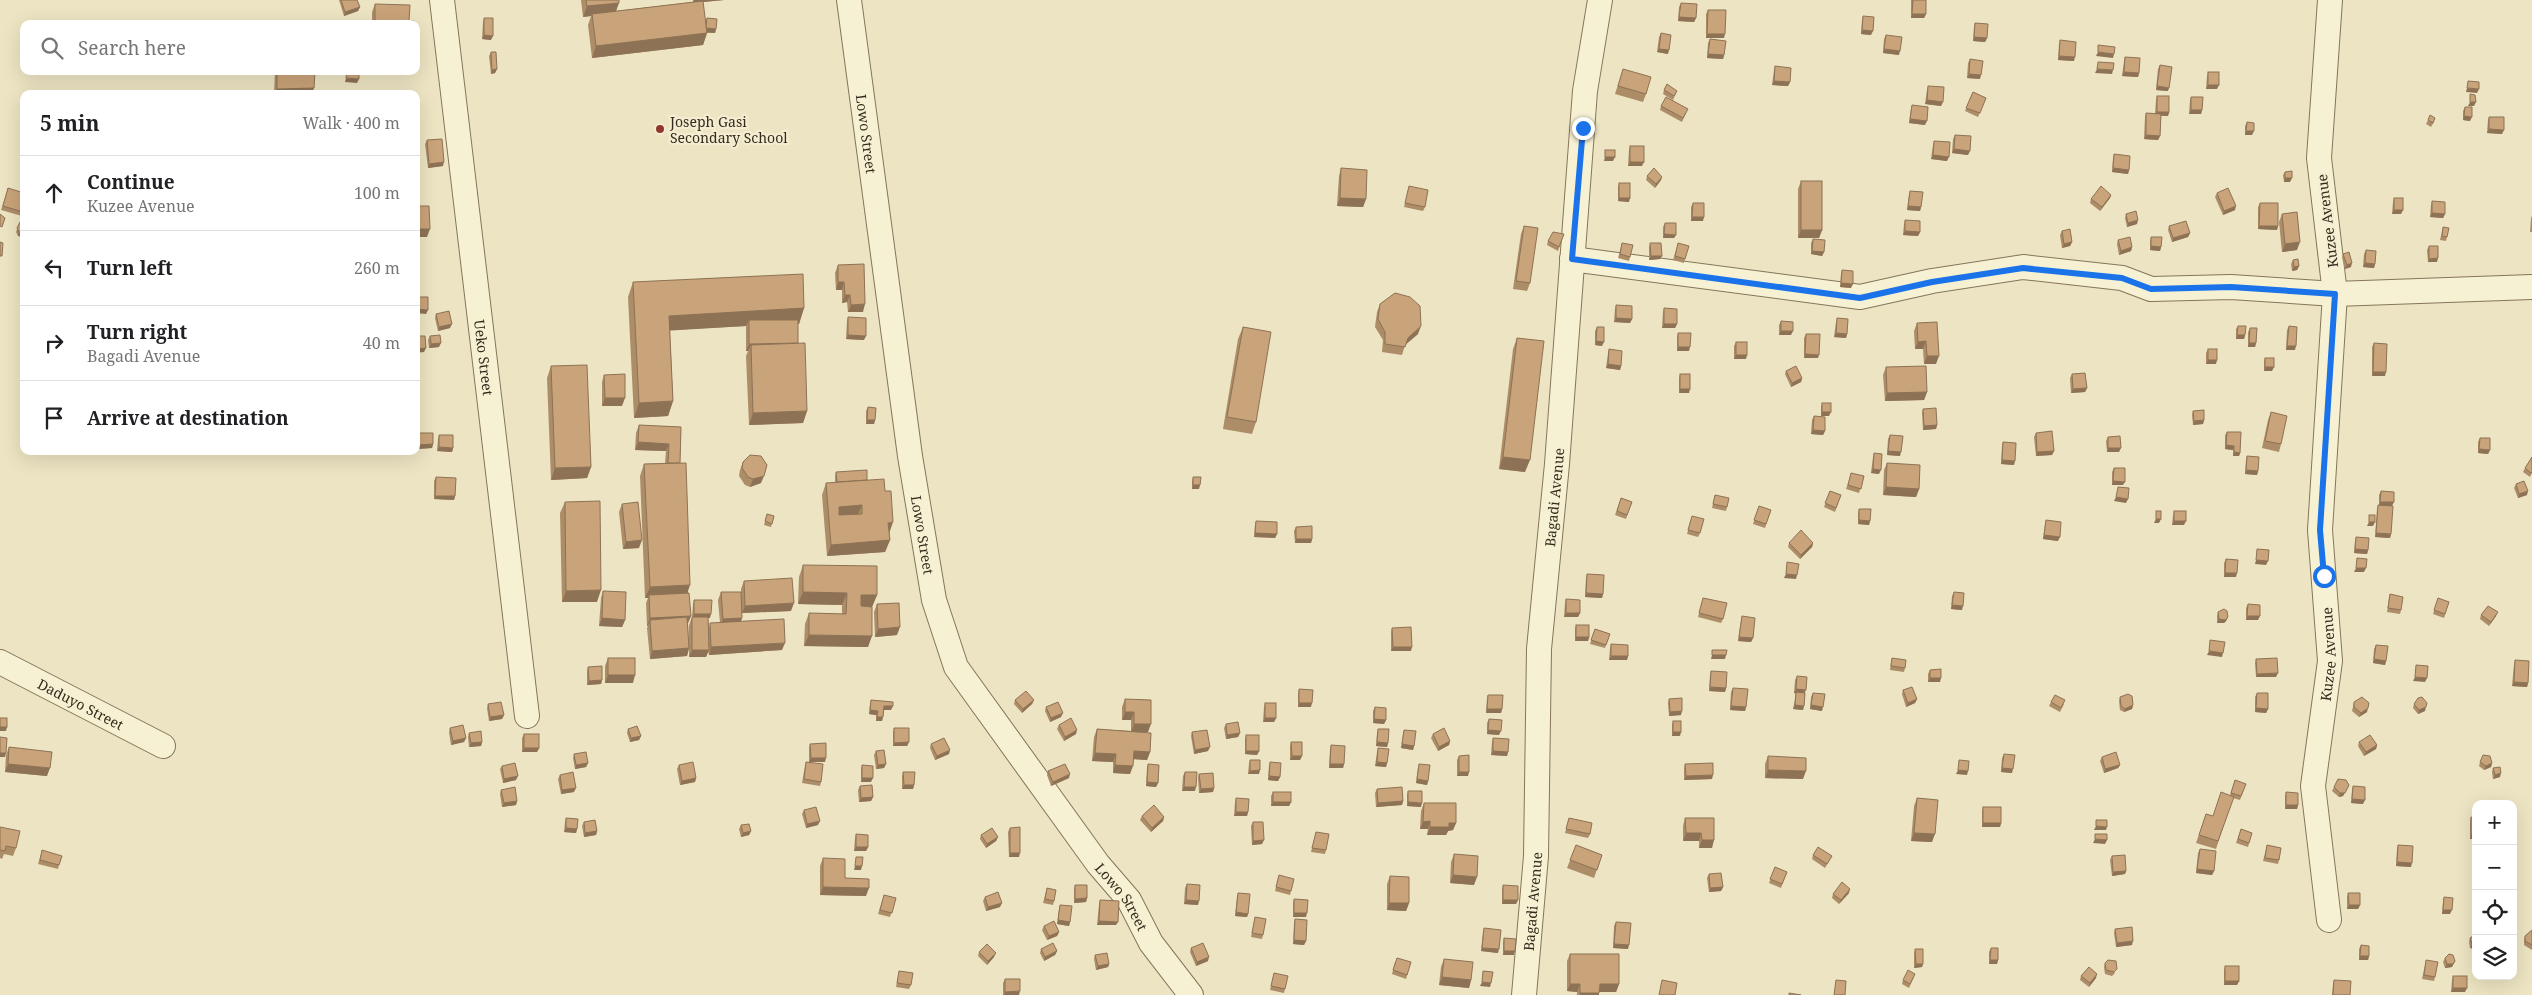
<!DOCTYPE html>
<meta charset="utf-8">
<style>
body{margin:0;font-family:"Noto Serif",serif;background:#f6f6f6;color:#202124}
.controls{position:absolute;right:15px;bottom:15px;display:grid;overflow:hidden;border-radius:10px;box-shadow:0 5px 20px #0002}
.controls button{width:45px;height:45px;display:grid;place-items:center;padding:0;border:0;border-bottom:1px solid #e0e0e0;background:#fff;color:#202124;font:25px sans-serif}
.stop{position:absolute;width:15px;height:15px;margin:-11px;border:4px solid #1a73e8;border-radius:50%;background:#fff}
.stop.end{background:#1a73e8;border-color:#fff;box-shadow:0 1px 5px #0008}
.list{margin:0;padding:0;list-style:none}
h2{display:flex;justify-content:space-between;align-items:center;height:65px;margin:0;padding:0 20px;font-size:21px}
h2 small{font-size:16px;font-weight:400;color:#757577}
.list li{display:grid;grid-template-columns:32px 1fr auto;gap:15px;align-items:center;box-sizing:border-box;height:75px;padding:0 20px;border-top:1px solid #e0e0e0}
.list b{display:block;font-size:19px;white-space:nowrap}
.list p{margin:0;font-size:16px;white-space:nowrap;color:#757577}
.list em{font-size:16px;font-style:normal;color:#757577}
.icon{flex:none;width:28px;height:28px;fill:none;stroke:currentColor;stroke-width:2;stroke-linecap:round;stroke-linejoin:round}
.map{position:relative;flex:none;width:2532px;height:995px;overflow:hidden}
.search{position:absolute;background:#fff;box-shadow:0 5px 20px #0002;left:20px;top:20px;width:400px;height:55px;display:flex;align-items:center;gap:12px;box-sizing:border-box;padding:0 18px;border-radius:10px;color:#757577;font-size:19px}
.panel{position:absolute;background:#fff;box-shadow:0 5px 20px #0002;left:20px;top:90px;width:400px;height:365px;border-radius:10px}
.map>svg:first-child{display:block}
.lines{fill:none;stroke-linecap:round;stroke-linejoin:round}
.minor-casing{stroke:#85755a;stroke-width:26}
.minor{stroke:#f7f1d4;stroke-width:24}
.wall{fill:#ad8c68}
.shaded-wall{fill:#8d7255}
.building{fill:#c9a379;stroke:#8d7255;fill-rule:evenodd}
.route{stroke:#1a73e8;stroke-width:6}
.poi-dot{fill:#91362c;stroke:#f4edd1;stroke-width:2}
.labels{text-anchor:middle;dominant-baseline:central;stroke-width:4.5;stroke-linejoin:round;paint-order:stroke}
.poi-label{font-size:14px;fill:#352b1d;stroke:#f4edd1;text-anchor:start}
.street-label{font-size:14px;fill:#352b1d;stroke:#f4edd1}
</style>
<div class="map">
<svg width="2532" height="995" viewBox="0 0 2532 995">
<rect width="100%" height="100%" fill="#ece4c2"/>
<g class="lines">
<defs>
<g id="minor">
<path id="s1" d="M442 0 527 716"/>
<path id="s2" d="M849 0 910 456 934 600 956 667 1098 864 1129 900 1151 943 1191 995"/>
<polyline points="1572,259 1860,297 1932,281 2023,267 2122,278 2151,289 2231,287 2335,294 2532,287"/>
<path id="s3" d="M0 662 163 746"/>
<path id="s4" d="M2329 920 2313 786 2330 661 2320 530 2335 294 2319 158 2330 0"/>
<path id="s5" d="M1524 995 1536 856 1539 649 1557 464 1585 91 1600 0"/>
</g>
</defs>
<use href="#minor" class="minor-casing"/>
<use href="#minor" class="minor"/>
</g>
<g class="wall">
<polygon points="339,0 357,0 360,7 358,11 344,16"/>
<polygon points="581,0 619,0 616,11 693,2 693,0 724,0 703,2 705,22 707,18 716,29 715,33 707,33 703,45 592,58 588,25 591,16 583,17"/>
<polygon points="1911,0 1926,0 1926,14 1924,18 1911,18"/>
<polygon points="1681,3 1696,18 1694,22 1678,21 1679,7"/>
<polygon points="375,4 409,21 414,24 372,24 372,12"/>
<polygon points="1708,10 1724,38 1706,38 1706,14"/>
<polygon points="1863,16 1871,35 1861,34 1862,20"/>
<polygon points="484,18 491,40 482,39 483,22"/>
<polygon points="1975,23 1987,38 1985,42 1973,41 1974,27"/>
<polygon points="1661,33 1668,54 1657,52 1659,37"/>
<polygon points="1886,35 1899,55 1883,53 1884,39"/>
<polygon points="1710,39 1724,55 1723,59 1707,58 1708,43"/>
<polygon points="2060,40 2074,61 2058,60 2059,44"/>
<polygon points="491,52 497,69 495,73 491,74 489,56"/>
<polygon points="2125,57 2139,73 2138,77 2122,76 2124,61"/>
<polygon points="1970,59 1980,79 1967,78 1968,63"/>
<polygon points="2160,65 2168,91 2156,90 2158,69"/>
<polygon points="1775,66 1790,82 1788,86 1772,85 1774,70"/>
<polygon points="1623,69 1646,94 1643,102 1615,94"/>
<polygon points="275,71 315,71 312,94 274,94"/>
<polygon points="2208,72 2217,89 2206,89 2207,76"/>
<polygon points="1928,86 1941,106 1925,104 1927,90"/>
<polygon points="1664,90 1677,91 1673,100 1663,94"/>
<polygon points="1973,92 1986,98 1978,117 1965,111"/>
<polygon points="2157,96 2169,112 2168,116 2161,116 2160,136 2158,140 2144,139 2145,117 2146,113 2155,114 2156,100"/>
<polygon points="2191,97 2202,110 2201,114 2189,114 2190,100"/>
<polygon points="1912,105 1925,125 1909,123 1911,109"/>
<polygon points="1661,106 1686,113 1682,122 1660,110"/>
<polygon points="2465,107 2470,121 2463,120 2463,111"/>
<polygon points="2489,117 2502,134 2487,133 2488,120"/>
<polygon points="2428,120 2434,122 2431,127 2426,124"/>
<polygon points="2247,122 2252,135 2245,135 2245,126"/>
<polygon points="1955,135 1968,155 1952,153 1953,139"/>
<polygon points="427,140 443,166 428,168 425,144"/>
<polygon points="1934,141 1947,161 1931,159 1933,145"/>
<polygon points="1630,146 1642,166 1628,166 1629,150"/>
<polygon points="24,152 24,163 22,162"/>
<polygon points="2114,154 2129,170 2128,174 2112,172 2113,158"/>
<polygon points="1341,168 1366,199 1363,207 1337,206 1339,176"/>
<polygon points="2285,172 2290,182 2284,182 2283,175"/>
<polygon points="1647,176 1661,180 1655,188 1646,180"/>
<polygon points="1801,181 1822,230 1819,238 1798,238 1798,189"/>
<polygon points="1619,183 1629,202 1618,201 1618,187"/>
<polygon points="1409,186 1425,207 1423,211 1404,207"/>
<polygon points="8,188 24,211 22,216 1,210"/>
<polygon points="1910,191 1921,207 1920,211 1907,210 1909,195"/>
<polygon points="2217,193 2235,210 2223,215 2215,197"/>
<polygon points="2111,195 2110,198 2100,211 2090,203 2091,199"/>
<polygon points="2394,198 2401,214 2392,214 2393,202"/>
<polygon points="2432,201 2445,214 2443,218 2430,217 2431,205"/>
<polygon points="1693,203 1703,221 1691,221 1691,207"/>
<polygon points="2260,203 2278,226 2277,230 2258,229 2258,207"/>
<polygon points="2126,214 2137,224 2127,227 2125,218"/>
<polygon points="2282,214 2297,250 2282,252 2279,222"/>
<polygon points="2532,216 2532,232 2530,232 2531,218"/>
<polygon points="1905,220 1920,232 1918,236 1903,235 1904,224"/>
<polygon points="20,222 24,223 24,237 18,236 16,232"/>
<polygon points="1665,223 1676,235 1674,238 1663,238 1663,227"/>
<polygon points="1524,226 1530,283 1527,291 1513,289 1521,234"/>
<polygon points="2169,226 2190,233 2188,237 2172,242 2168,230"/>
<polygon points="2443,227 2447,237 2446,241 2440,240"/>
<polygon points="2062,231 2072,242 2070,246 2062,248 2060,235"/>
<polygon points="1564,234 1558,251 1547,245 1548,241"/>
<polygon points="2151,237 2161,247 2160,251 2150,250 2150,241"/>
<polygon points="1813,239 1824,252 1822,256 1811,254 1811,243"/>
<polygon points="2118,240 2132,247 2131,251 2119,255 2117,244"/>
<polygon points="1622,243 1630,257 1629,261 1618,258"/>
<polygon points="1650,243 1662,256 1660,259 1649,260 1649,247"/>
<polygon points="2429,246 2437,262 2428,262 2427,250"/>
<polygon points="1677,247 1685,259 1684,263 1673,260"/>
<polygon points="2366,250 2375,264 2374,268 2363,267 2364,254"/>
<polygon points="2343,254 2351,267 2345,269 2342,258"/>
<polygon points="2293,260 2299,266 2297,270 2292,271 2291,264"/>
<polygon points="838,265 863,312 848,312 847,302 842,303 842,290 836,290 835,273"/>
<polygon points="1842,270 1851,288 1840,287 1841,274"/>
<polygon points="633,282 804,308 799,324 798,324 798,343 807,411 803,423 749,425 746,356 748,351 746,351 746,326 670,330 673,401 668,416 634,418 628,297"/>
<polygon points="1380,304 1418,334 1405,345 1402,355 1382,352 1383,340 1375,327 1377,312"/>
<polygon points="1616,305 1632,319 1630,323 1614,322 1615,309"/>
<polygon points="1664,308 1677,324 1675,328 1662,328 1663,312"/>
<polygon points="436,314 450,328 438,331 435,318"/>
<polygon points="848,317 864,340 846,339 847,321"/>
<polygon points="1837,318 1847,334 1846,338 1834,337 1836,322"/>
<polygon points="1781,321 1791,335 1779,335 1779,325"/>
<polygon points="1917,323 1936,364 1924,364 1923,349 1915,349 1914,331"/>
<polygon points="2238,326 2245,335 2244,339 2236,339 2236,329"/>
<polygon points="2289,326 2295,350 2286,350 2287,330"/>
<polygon points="1243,327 1256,422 1252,434 1223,429 1238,339"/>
<polygon points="1597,327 1602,346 1595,345 1595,331"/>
<polygon points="2250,328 2256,343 2255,347 2248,347 2248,332"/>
<polygon points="1678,333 1689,351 1677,351 1677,337"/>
<polygon points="1806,334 1818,358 1804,358 1804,338"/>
<polygon points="430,336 439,347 429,348 428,340"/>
<polygon points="1517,338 1525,472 1499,469 1513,349"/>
<polygon points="1736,342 1746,359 1734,359 1734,346"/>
<polygon points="2374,343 2385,376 2372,376 2372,347"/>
<polygon points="1609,349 1621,366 1620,370 1606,368 1608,353"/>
<polygon points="2208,349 2216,364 2206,364 2206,353"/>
<polygon points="2265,358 2272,371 2264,371 2264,361"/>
<polygon points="551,366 591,467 587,478 551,480 547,378"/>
<polygon points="1886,367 1927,392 1924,400 1885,401 1883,375"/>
<polygon points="1786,371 1802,378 1801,382 1791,387 1785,374"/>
<polygon points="1680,374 1689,393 1679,393 1679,378"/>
<polygon points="2072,374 2087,388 2085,392 2071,393 2070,378"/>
<polygon points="604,375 622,406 602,406 602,382"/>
<polygon points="1822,403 1829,416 1821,416 1821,407"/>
<polygon points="868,407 875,420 874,424 866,424 866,411"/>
<polygon points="1923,409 1937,425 1936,429 1923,430 1922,413"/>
<polygon points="2193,411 2204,420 2203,424 2193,425 2192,415"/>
<polygon points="2271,412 2281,444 2279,452 2262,448 2268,420"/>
<polygon points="1814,416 1825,431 1823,435 1811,434 1812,420"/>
<polygon points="639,425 681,427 680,463 688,593 691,616 688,623 689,646 689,625 692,617 693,604 694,600 710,618 708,618 709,628 710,623 720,623 718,600 721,592 741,592 741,589 744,581 791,611 742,613 741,621 782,650 709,655 708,651 706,657 689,657 689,648 687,656 650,659 647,628 648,626 647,626 646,603 648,598 645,598 640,476 644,464 665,463 666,451 635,450 636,433"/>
<polygon points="2227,432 2240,453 2239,456 2233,456 2233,450 2225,449 2225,435"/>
<polygon points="418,433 433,444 432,448 417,449 417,437"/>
<polygon points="2036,433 2054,451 2052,455 2036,456 2034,437"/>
<polygon points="439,435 453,448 452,452 437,451 438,439"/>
<polygon points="1890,435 1900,456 1887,455 1888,439"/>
<polygon points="2108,437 2119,452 2107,452 2106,441"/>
<polygon points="2480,438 2490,450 2488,454 2478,453 2478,442"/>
<polygon points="2003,442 2014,465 2001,464 2002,446"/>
<polygon points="1874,453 1879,474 1871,473 1873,457"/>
<polygon points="2247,456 2258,471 2257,475 2245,474 2246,460"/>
<polygon points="743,462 761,483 750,487 745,485 739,476 740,470"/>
<polygon points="1887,463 1919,489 1916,497 1883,495 1884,470"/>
<polygon points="2114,468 2123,485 2112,485 2112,472"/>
<polygon points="2525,468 2532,473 2530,477 2523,472"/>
<polygon points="836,472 867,480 885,491 890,540 885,552 827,556 822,495 826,483 835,483 835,476"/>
<polygon points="1864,476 1859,493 1846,489 1850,477"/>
<polygon points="436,477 455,496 454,500 434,499 434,481"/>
<polygon points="1193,477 1199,489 1192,489 1192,481"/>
<polygon points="2516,484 2527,495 2518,498 2514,488"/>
<polygon points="1830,491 1841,495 1835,512 1824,507"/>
<polygon points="2381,491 2392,506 2391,534 2390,538 2375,537 2377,509 2379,505 2379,495"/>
<polygon points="1715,495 1727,507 1726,511 1712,508"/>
<polygon points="1621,498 1632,502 1626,519 1615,515"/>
<polygon points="565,502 597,602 562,602 560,513"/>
<polygon points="622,504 639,548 623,549 619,512"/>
<polygon points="1759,506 1771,510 1765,528 1753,524"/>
<polygon points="1859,509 1870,521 1869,525 1858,524 1858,513"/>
<polygon points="2174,511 2184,525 2172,525 2173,515"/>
<polygon points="767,514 774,516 771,527 764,525"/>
<polygon points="1691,520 1700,533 1698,537 1687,534"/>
<polygon points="2046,520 2058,541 2043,539 2045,524"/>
<polygon points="1256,521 1277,534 1275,538 1254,537 1255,525"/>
<polygon points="1296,527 1312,539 1311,543 1295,543 1294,531"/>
<polygon points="2356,537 2368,550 2367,554 2354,553 2355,541"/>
<polygon points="1789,543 1813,543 1812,547 1800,559 1788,547"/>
<polygon points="2226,559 2236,577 2224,577 2224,563"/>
<polygon points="803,565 877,595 872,607 868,647 804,646 805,624 809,613 842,614 842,605 798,604 799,577"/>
<polygon points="1587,574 1603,594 1602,598 1585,597 1586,578"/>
<polygon points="603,591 625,620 622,627 599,626 601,598"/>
<polygon points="1954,592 1962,610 1951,609 1952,596"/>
<polygon points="2390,594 2401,610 2400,614 2387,612 2389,598"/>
<polygon points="1703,598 1723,619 1721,623 1698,617"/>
<polygon points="2438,598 2449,602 2444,618 2433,614"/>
<polygon points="1566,599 1580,613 1578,617 1564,617 1565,603"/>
<polygon points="877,604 897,635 875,637 874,612"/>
<polygon points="2248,604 2258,620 2246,620 2246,608"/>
<polygon points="2218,612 2228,617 2226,621 2224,623 2217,623 2217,616"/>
<polygon points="2481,615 2496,616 2489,626 2480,619"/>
<polygon points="1742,616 1753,638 1751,642 1738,641 1741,620"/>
<polygon points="1576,625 1589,637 1588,641 1575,641 1575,629"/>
<polygon points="1392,628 1411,651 1391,651 1391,632"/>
<polygon points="1595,629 1610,634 1605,648 1590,644"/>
<polygon points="1611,644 1628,656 1627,660 1609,660 1610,648"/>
<polygon points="2376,645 2386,661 2385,665 2373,663 2374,649"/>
<polygon points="608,658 633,683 605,683 605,666"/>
<polygon points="1892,658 1905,668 1904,672 1890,670 1891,662"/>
<polygon points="2256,659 2276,677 2256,677 2255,663"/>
<polygon points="2515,660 2528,683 2527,687 2512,686 2514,664"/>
<polygon points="588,667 602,680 601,684 587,685 587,671"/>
<polygon points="1930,670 1940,682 1928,682 1928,674"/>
<polygon points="1711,671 1726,688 1725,692 1709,691 1710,675"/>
<polygon points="1797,676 1805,693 1804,706 1803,710 1793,709 1796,694 1794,693 1795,680"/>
<polygon points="1733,688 1746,707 1745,711 1730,710 1731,692"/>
<polygon points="1299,689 1311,707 1298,707 1298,693"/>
<polygon points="1903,690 1917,699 1915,703 1906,707 1902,694"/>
<polygon points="1813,693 1822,711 1810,709 1811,697"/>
<polygon points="2257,693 2268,709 2266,713 2255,712 2255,697"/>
<polygon points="1488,695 1502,709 1501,713 1486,713 1487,698"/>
<polygon points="2120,697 2133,705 2132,709 2124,712 2120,710 2119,701"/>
<polygon points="1125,699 1148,732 1135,732 1150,752 1147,760 1133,759 1130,774 1113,773 1113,762 1092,761 1094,737 1097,729 1131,731 1131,720 1122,720 1122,707"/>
<polygon points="1669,699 1681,715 1669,716 1668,703"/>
<polygon points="871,700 891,710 884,710 882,721 876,721 876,715 869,714 870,704"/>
<polygon points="1015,700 1034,700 1032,704 1022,713 1014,704"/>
<polygon points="2051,702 2064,704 2060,712 2049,706"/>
<polygon points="2354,702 2367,712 2359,717 2352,711"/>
<polygon points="1265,703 1276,718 1274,722 1263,722 1264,707"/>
<polygon points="488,704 504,715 502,719 489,721 487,708"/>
<polygon points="2414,704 2425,711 2418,714 2413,708"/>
<polygon points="1046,707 1061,717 1050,722 1045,711"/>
<polygon points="1375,707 1386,720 1384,724 1373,723 1373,711"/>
<polygon points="1489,719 1499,735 1487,734 1487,723"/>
<polygon points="1673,721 1680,736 1672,736 1672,725"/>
<polygon points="1226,724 1240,733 1238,737 1226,739 1224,728"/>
<polygon points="1059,725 1076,734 1064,741 1057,729"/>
<polygon points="450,728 466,738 464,742 451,745 449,732"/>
<polygon points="894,728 909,742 907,746 893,746 893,732"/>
<polygon points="628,729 641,736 639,740 630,742 627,733"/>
<polygon points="1378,729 1388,743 1387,747 1376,746 1377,733"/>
<polygon points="1404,730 1414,746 1413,750 1401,748 1403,734"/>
<polygon points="1192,732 1208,751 1194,754 1191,736"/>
<polygon points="469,733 482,742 481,746 469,747 468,737"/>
<polygon points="524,734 539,748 537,752 522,752 522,738"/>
<polygon points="1433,734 1450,741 1449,745 1438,751 1431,738"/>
<polygon points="1246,735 1259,751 1257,755 1245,754 1245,739"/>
<polygon points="1493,738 1508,752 1507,756 1491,755 1492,742"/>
<polygon points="1291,742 1302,756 1300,760 1290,760 1290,746"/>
<polygon points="2359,742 2377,745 2376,749 2364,756 2358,746"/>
<polygon points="810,744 825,762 809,762 821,782 820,786 802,783 805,766 806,762 809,762 809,748"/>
<polygon points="931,744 949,754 935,760 930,748"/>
<polygon points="1331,745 1344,764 1343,768 1329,768 1330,749"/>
<polygon points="9,747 47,776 5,772 6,755"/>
<polygon points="1378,748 1387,763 1386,767 1375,766 1377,752"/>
<polygon points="876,751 886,764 884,768 876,769 874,755"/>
<polygon points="574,754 588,763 586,767 575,769 573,758"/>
<polygon points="2004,754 2012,773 2001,772 2002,758"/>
<polygon points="1459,756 1468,776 1457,776 1457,760"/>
<polygon points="1768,756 1803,779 1765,778 1765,764"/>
<polygon points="2102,757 2120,765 2118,768 2104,773 2100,761"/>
<polygon points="1250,760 1259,774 1248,774 1249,764"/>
<polygon points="1270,762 1280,777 1278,781 1268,780 1269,766"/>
<polygon points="2480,762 2492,763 2491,767 2484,770 2479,766"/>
<polygon points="1148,764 1158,783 1156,787 1146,786 1147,768"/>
<polygon points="1419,764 1428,781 1427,785 1416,783 1418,767"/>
<polygon points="1685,764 1712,779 1684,780 1684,768"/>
<polygon points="679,765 696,778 695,782 680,785 677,769"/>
<polygon points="862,765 871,782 861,782 861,769"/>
<polygon points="502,766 516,780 503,783 500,769"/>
<polygon points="2493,768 2500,777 2493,779 2492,772"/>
<polygon points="1048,771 1069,778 1051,786 1047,775"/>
<polygon points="903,772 914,785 913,789 902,789 902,776"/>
<polygon points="1185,772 1195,791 1182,791 1183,776"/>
<polygon points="1199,774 1214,788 1213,792 1199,793 1198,778"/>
<polygon points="560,775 574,792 561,794 558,779"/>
<polygon points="2235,780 2246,784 2240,800 2233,798 2216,849 2196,843 2206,814 2213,816 2230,795"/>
<polygon points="2349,785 2343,796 2339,797 2332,791 2334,787"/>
<polygon points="860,786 873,797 871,801 859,802 858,790"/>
<polygon points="2353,786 2363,804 2351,803 2352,790"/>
<polygon points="1377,789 1403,801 1402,805 1376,807 1375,793"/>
<polygon points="501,790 517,801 516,805 502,807 500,794"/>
<polygon points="1408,791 1421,807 1407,806 1407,795"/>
<polygon points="1273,792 1291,802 1289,806 1271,806 1271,796"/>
<polygon points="2286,792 2298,805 2297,809 2285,809 2285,796"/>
<polygon points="1236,798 1248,812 1247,816 1234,816 1235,802"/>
<polygon points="1917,798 1932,842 1911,841 1914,806"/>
<polygon points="1424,803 1456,823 1453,830 1448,831 1446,835 1427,835 1428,829 1420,829 1421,811"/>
<polygon points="1983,807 2001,823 2000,827 1982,827 1982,811"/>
<polygon points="804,810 818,825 806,828 802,814"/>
<polygon points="1142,816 1164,817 1163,821 1151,832 1140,820"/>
<polygon points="2471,817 2476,818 2476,839 2470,839 2470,821"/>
<polygon points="566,818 577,829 576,833 564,832 565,822"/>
<polygon points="1569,818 1590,834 1588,838 1565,833"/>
<polygon points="1685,818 1714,818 1712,848 1699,848 1699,841 1683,841 1683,826"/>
<polygon points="584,822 597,831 596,835 584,837 582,826"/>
<polygon points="1253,822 1262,844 1252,845 1251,826"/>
<polygon points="741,825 751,831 749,835 741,837 739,829"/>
<polygon points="0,827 16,848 13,856 4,854 2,859 0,858"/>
<polygon points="1010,828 1019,857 1009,857 1008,832"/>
<polygon points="2241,829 2252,833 2248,847 2236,843"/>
<polygon points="1316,832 1326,850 1325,854 1311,852"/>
<polygon points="856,834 868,847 866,851 854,851 855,838"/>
<polygon points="981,835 998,837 996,841 986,848 980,839"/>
<polygon points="1576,845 1602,855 1594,878 1567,868"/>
<polygon points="2267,845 2279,860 2278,864 2263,861"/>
<polygon points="2398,845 2411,867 2396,866 2397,849"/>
<polygon points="2200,849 2214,871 2212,875 2196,873 2198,853"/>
<polygon points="41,854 59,865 58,869 38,864"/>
<polygon points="1454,854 1474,885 1450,883 1451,862"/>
<polygon points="1813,855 1832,856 1825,868 1812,859"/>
<polygon points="2112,856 2126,871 2125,874 2112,876 2110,860"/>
<polygon points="823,858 845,878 866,896 820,895 820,866"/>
<polygon points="1775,867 1787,872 1781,888 1769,883"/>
<polygon points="1709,874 1723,887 1721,891 1709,892 1707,878"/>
<polygon points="1279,875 1291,891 1290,895 1275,891"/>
<polygon points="1390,876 1409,903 1406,911 1387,910 1387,884"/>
<polygon points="1187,884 1198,905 1184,904 1185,888"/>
<polygon points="1075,885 1087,898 1086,902 1074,903 1074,889"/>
<polygon points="1503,885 1518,900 1516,904 1502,904 1502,889"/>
<polygon points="1047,888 1054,901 1053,905 1043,903"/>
<polygon points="1238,893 1248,914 1247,917 1235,916 1237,897"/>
<polygon points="1849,893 1839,904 1832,898 1833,894"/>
<polygon points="2348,893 2360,905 2358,909 2347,909 2347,897"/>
<polygon points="884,895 896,898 890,917 878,914"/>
<polygon points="985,897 1000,907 986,911 983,901"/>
<polygon points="2444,897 2450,914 2442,914 2443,901"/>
<polygon points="1294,899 1306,917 1293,917 1293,903"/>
<polygon points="1100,900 1116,925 1097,925 1099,904"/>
<polygon points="1060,905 1070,922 1069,926 1057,924 1059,909"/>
<polygon points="1255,917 1263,935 1262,939 1251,937"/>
<polygon points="1295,919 1306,941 1304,945 1293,944 1294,923"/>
<polygon points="1616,922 1628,949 1613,948 1614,926"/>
<polygon points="1044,926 1059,932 1057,936 1047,940 1042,930"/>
<polygon points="1484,928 1498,953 1481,951 1483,932"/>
<polygon points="2115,929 2132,945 2116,947 2114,933"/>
<polygon points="2532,930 2532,950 2524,945 2524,940 2525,936"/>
<polygon points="2476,934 2476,949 2470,948 2469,942 2470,938"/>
<polygon points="1504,938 1514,955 1503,955 1503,942"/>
<polygon points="2361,945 2369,956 2368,960 2359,960 2359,949"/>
<polygon points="1191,948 1208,961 1196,966 1190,952"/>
<polygon points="1991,948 1998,960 1997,964 1989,964 1989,952"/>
<polygon points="1041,949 1057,951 1055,955 1044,961 1040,953"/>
<polygon points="1915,949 1923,964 1922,967 1914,968 1914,953"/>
<polygon points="979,952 994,957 987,965 978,956"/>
<polygon points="1570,954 1619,984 1616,992 1599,992 1599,995 1577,995 1577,992 1567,991 1567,961"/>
<polygon points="1095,955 1109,964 1108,967 1096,970 1094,959"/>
<polygon points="2445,958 2455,961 2452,967 2445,968 2443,962"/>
<polygon points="1444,959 1471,980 1469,988 1439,985 1441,967"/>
<polygon points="2426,960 2435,977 2434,981 2422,979"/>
<polygon points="1395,962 1411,962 1406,979 1392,974"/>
<polygon points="2105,963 2115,973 2112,976 2105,974 2104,967"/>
<polygon points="2225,966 2239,981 2237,985 2224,985 2224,970"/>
<polygon points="899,971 911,985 909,989 896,987"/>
<polygon points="1274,973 1285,989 1284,993 1270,990"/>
<polygon points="2081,976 2096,978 2089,987 2080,980"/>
<polygon points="2453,976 2465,992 2451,992 2452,980"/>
<polygon points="1914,977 1909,988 1902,984 1903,980"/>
<polygon points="1005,979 1019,995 1003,995 1003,983"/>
<polygon points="2334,980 2350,995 2332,995 2333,984"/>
</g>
<g class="shaded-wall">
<polygon points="694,0 724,0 693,3"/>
<polygon points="619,3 615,14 592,14 591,16 583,17 587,6"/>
<polygon points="360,7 358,11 344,16 345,12"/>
<polygon points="1912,14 1926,14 1924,18 1911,18"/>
<polygon points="1679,17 1696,18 1694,22 1678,21"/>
<polygon points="375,21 381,21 380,24 374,24"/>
<polygon points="706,28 716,29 715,33 705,32"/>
<polygon points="1862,30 1873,31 1871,35 1861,34"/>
<polygon points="707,33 703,45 592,58 596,46"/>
<polygon points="1707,34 1725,34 1724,38 1706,38"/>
<polygon points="484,35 493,36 491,40 482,39"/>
<polygon points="1974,37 1987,38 1985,42 1973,41"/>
<polygon points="1659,49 1669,50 1668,54 1657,52"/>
<polygon points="1884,49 1900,51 1899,55 1883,53"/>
<polygon points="2098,52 2114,54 2113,58 2096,56"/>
<polygon points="1708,54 1724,55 1723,59 1707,58"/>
<polygon points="2059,56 2075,57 2074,61 2058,60"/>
<polygon points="497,69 495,73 491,74 492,70"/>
<polygon points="2097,69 2113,70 2112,74 2095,73"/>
<polygon points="331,71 340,71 339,75 329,75"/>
<polygon points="2124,72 2139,73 2138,77 2122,76"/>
<polygon points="1969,74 1981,75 1980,79 1967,78"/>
<polygon points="346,78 359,79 357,83 345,82"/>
<polygon points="1774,81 1790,82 1788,86 1772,85"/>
<polygon points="2208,85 2219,85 2217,89 2206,89"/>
<polygon points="2157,86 2169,88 2168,91 2156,90"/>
<polygon points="314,88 312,94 275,94 277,89"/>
<polygon points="2467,88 2479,89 2477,93 2466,92"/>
<polygon points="1927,100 1943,102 1941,106 1925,104"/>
<polygon points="2470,102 2476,102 2474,106 2468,106"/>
<polygon points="2191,110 2202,110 2201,114 2189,114"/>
<polygon points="2157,112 2169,112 2168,116 2155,115"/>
<polygon points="2464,116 2472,117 2470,121 2463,120"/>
<polygon points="1910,119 1927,121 1925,125 1909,123"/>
<polygon points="2489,129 2504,130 2502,134 2487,133"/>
<polygon points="2246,131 2254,131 2252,135 2245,135"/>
<polygon points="2146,135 2160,136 2158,140 2144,139"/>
<polygon points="1954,149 1970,151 1968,155 1952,153"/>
<polygon points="1933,155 1949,157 1947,161 1931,159"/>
<polygon points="1605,157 1615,157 1613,161 1604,161"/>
<polygon points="444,162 443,166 428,168 429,164"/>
<polygon points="1630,162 1644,162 1642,166 1628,166"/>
<polygon points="2113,168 2129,170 2128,174 2112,172"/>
<polygon points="1662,177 1661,180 1655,188 1656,184"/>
<polygon points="2285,178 2292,178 2290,182 2284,182"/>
<polygon points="2111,195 2110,198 2100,211 2102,207"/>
<polygon points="1340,198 1366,199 1363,207 1337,206"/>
<polygon points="1619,198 1630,198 1629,202 1618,201"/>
<polygon points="1908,206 1921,207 1920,211 1907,210"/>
<polygon points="2236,206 2235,210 2223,215 2224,211"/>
<polygon points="2394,210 2403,210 2401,214 2392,214"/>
<polygon points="2432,213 2445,214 2443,218 2430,217"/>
<polygon points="1692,217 1704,217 1703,221 1691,221"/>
<polygon points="2138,220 2137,224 2127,227 2128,223"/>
<polygon points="2259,226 2278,226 2277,230 2258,229"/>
<polygon points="416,229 430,229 427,237 416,237"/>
<polygon points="1801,230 1822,230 1819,238 1798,238"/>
<polygon points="1905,231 1920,232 1918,236 1903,235"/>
<polygon points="19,232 24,232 24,237 18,236"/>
<polygon points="2190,233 2188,237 2172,242 2173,238"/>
<polygon points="1664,234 1676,235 1674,238 1663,238"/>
<polygon points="2072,242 2070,246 2062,248 2064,244"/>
<polygon points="2300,242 2297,250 2282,252 2285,244"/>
<polygon points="2151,246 2161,247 2160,251 2150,250"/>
<polygon points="2132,247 2131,251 2119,255 2121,251"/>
<polygon points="1812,251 1824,252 1822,256 1811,254"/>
<polygon points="1651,256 1662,256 1660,259 1649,260"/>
<polygon points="2438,258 2437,262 2428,262 2429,259"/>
<polygon points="2352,263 2351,267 2345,269 2347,265"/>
<polygon points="2365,263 2375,264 2374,268 2363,267"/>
<polygon points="2299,266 2297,270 2292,271 2294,267"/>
<polygon points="838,282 844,282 842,290 836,290"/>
<polygon points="1841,283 1853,284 1851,288 1840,287"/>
<polygon points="845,295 850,295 847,302 842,303"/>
<polygon points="865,304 863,312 848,312 851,305"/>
<polygon points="804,308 799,324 749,326 749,320 746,326 663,331 669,316"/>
<polygon points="416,309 428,310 426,314 416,313"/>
<polygon points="1616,318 1632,319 1630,323 1614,322"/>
<polygon points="452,324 450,328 438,331 439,327"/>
<polygon points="1664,324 1677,324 1675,328 1662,328"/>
<polygon points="1421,326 1418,334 1405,345 1408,338"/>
<polygon points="1781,331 1793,331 1791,335 1779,335"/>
<polygon points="1836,333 1847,334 1846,338 1834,337"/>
<polygon points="848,335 866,336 864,340 846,339"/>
<polygon points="2237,335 2245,335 2244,339 2236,339"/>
<polygon points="1596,341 1604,342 1602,346 1595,345"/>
<polygon points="1926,341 1923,349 1915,349 1918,342"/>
<polygon points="441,343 439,347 429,348 431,344"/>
<polygon points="798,343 751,345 748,351 746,351 749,344"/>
<polygon points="2249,343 2256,343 2255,347 2248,347"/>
<polygon points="2287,346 2296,346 2295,350 2286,350"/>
<polygon points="1678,347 1690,347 1689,351 1677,351"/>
<polygon points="426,348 424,352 416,353 416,349"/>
<polygon points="1805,354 1819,355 1818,358 1804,358"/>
<polygon points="1736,355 1747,355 1746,359 1734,359"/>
<polygon points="1927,356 1939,356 1936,364 1924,364"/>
<polygon points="2208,360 2217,360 2216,364 2206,364"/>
<polygon points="1608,364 1621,366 1620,370 1606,368"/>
<polygon points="2265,367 2274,367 2272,371 2264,371"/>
<polygon points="2373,372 2386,372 2385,376 2372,376"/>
<polygon points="1802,378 1801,382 1791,387 1792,383"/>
<polygon points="2087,388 2085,392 2071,393 2073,389"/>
<polygon points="1680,389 1690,389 1689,393 1679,393"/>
<polygon points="1927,392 1924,400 1885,401 1887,393"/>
<polygon points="605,398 625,398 622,406 602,406"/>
<polygon points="673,401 668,416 634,418 639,403"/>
<polygon points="807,411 803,423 749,425 753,413"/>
<polygon points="1822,412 1831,412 1829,416 1821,416"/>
<polygon points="867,420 875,420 874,424 866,424"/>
<polygon points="2204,420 2203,424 2193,425 2194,421"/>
<polygon points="1937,425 1936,429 1923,430 1924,426"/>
<polygon points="1813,430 1825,431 1823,435 1811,434"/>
<polygon points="638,442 669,444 666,451 635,450"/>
<polygon points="433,444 432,448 417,449 418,445"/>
<polygon points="2226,445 2234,446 2233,450 2225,449"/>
<polygon points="439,447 453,448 452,452 437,451"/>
<polygon points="2108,448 2121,448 2119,452 2107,452"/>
<polygon points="2479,449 2490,450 2488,454 2478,453"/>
<polygon points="1888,451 1901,452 1900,456 1887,455"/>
<polygon points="2054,451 2052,455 2036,456 2037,452"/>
<polygon points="2234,452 2240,453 2239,456 2233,456"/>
<polygon points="1503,457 1530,460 1525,472 1499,469"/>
<polygon points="2002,460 2015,461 2014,465 2001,464"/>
<polygon points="591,467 587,478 551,480 555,468"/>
<polygon points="1873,469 1881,470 1879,474 1871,473"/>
<polygon points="2246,470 2258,471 2257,475 2245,474"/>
<polygon points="764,476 761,483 750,487 753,479"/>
<polygon points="2113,481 2125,482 2123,485 2112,485"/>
<polygon points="1193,485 1200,485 1199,489 1192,489"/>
<polygon points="1886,487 1919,489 1916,497 1883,495"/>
<polygon points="2528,491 2527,495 2518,498 2519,494"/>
<polygon points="435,496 455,496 454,500 434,499"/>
<polygon points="2116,497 2128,499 2126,503 2114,501"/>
<polygon points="2380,502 2394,502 2392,506 2379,506"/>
<polygon points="862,505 857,517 835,518 839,507"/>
<polygon points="2156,519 2161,519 2159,523 2154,523"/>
<polygon points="1859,520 1870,521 1869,525 1858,524"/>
<polygon points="2174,521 2186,521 2184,525 2172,525"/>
<polygon points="893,522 889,534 888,523"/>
<polygon points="2369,522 2375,522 2373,526 2367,526"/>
<polygon points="1255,533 1277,534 1275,538 1254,537"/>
<polygon points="2376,533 2391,534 2390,538 2375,537"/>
<polygon points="2044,535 2060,537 2058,541 2043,539"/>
<polygon points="1296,539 1312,539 1311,543 1295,543"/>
<polygon points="642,540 639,548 623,549 626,542"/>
<polygon points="890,540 885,552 827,556 831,545"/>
<polygon points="1813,543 1812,547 1800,559 1801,555"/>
<polygon points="2355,549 2368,550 2367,554 2354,553"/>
<polygon points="2256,560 2268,561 2266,565 2255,564"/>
<polygon points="2356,568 2366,568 2364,572 2354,572"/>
<polygon points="2225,573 2237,573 2236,577 2224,577"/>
<polygon points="1786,574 1797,575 1796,579 1784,578"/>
<polygon points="690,585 686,597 649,595 648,598 645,598 650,587"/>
<polygon points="601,590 597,602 562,602 566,591"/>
<polygon points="803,592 847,593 842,605 798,604"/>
<polygon points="1586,593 1603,594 1602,598 1585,597"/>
<polygon points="861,595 877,595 872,607 857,606"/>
<polygon points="794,603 791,611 742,613 745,606"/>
<polygon points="1952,605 1963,606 1962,610 1951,609"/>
<polygon points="2498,612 2496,616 2489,626 2491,622"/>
<polygon points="1566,613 1580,613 1578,617 1564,617"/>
<polygon points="694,614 711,614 710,618 692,618"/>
<polygon points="691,616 688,623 650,620 648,626 647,626 650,618"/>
<polygon points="2247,616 2260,616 2258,620 2246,620"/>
<polygon points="2228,617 2226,621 2224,623 2217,623 2219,619"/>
<polygon points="602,618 625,620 622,627 599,626"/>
<polygon points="742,618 740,625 720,626 723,619"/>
<polygon points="900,627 897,635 875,637 878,629"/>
<polygon points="809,635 872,636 868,647 804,646"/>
<polygon points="1576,637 1589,637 1588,641 1575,641"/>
<polygon points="1739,637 1753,638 1751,642 1738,641"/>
<polygon points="785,643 782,650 709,655 711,647"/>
<polygon points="1393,647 1412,647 1411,651 1391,651"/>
<polygon points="689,648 687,656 650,659 652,651"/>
<polygon points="692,650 709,650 706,657 689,657"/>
<polygon points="2209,651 2223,653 2222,657 2207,655"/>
<polygon points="1712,655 1726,655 1725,659 1711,659"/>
<polygon points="1611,656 1628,656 1627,660 1609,660"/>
<polygon points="2374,659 2386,661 2385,665 2373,663"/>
<polygon points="2278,673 2276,677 2256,677 2257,674"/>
<polygon points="608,675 635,675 633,683 605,683"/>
<polygon points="2415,677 2427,678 2425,682 2413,681"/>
<polygon points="1930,678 1941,678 1940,682 1928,682"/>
<polygon points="602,680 601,684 587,685 589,681"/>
<polygon points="2514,682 2528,683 2527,687 2512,686"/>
<polygon points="1710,687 1726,688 1725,692 1709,691"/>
<polygon points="1796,689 1806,690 1804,694 1794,693"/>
<polygon points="1917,699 1915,703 1906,707 1908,703"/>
<polygon points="1034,700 1032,704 1022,713 1023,709"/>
<polygon points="1299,703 1312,703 1311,707 1298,707"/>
<polygon points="1795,705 1804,706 1803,710 1793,709"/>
<polygon points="1811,705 1823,707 1822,711 1810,709"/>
<polygon points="2133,705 2132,709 2124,712 2125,709"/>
<polygon points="884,706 893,706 891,710 883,710"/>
<polygon points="1731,706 1746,707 1745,711 1730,710"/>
<polygon points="2426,707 2425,711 2418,714 2419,710"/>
<polygon points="2256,708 2268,709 2266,713 2255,712"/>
<polygon points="2368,708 2367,712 2359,717 2361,713"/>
<polygon points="1487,709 1502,709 1501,713 1486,713"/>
<polygon points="870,710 878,711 876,715 869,714"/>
<polygon points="1682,711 1681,715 1669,716 1670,712"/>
<polygon points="1125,712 1134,712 1131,720 1122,720"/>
<polygon points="1063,713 1061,717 1050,722 1051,718"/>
<polygon points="504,715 502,719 489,721 490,717"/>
<polygon points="877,717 883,717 882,721 876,721"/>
<polygon points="1265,718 1276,718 1274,722 1263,722"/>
<polygon points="1374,719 1386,720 1384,724 1373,723"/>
<polygon points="1134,724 1151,724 1148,732 1131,732"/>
<polygon points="0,727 7,727 6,731 0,731"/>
<polygon points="1077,730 1076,734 1064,741 1065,737"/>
<polygon points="1488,730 1501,731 1499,735 1487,734"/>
<polygon points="1673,732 1681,732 1680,736 1672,736"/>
<polygon points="1240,733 1238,737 1226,739 1227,735"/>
<polygon points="641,736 639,740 630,742 631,738"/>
<polygon points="466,738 464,742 451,745 453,741"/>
<polygon points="1450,741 1449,745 1438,751 1439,747"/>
<polygon points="482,742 481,746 469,747 471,743"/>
<polygon points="909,742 907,746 893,746 894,743"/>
<polygon points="1377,742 1388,743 1387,747 1376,746"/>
<polygon points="1402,744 1414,746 1413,750 1401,748"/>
<polygon points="2377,745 2376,749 2364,756 2366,752"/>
<polygon points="1210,747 1208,751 1194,754 1195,750"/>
<polygon points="524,748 539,748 537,752 522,752"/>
<polygon points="950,750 949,754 935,760 937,756"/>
<polygon points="1134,751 1150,752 1147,760 1131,759"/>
<polygon points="1246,751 1259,751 1257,755 1245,754"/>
<polygon points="1493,751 1508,752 1507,756 1491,755"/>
<polygon points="0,753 6,753 5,757 0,757"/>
<polygon points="1095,753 1116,754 1113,762 1092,761"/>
<polygon points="1292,756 1302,756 1300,760 1290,760"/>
<polygon points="811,758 826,758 825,762 809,762"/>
<polygon points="1377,762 1387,763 1386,767 1375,766"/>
<polygon points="588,763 586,767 575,769 576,765"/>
<polygon points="2492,763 2491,767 2484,770 2486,766"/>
<polygon points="8,764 50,768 47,776 5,772"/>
<polygon points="886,764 884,768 876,769 878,765"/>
<polygon points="1330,764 1344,764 1343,768 1329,768"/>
<polygon points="1115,765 1133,766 1130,774 1113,773"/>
<polygon points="2120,765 2118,768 2104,773 2105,769"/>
<polygon points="2002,768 2013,769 2012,773 2001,772"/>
<polygon points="1260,770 1259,774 1248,774 1250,771"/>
<polygon points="1768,770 1806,771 1803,779 1765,778"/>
<polygon points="1958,770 1968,771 1967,775 1956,774"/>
<polygon points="1459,772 1469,772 1468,776 1457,776"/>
<polygon points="2501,773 2500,777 2493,779 2495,775"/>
<polygon points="1070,774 1069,778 1051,786 1053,782"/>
<polygon points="1713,775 1712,779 1684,780 1686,776"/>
<polygon points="518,776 516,780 503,783 504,779"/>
<polygon points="1269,776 1280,777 1278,781 1268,780"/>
<polygon points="696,778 695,782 680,785 682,781"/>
<polygon points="862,778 873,778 871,782 861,782"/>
<polygon points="1417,779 1428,781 1427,785 1416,783"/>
<polygon points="1147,782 1158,783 1156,787 1146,786"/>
<polygon points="904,785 914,785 913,789 902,789"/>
<polygon points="2349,785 2343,796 2339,797 2340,793"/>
<polygon points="1184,787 1196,787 1195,791 1182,791"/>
<polygon points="576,788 574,792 561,794 562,790"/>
<polygon points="1214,788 1213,792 1199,793 1201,789"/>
<polygon points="873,797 871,801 859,802 861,798"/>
<polygon points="2352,799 2365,800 2363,804 2351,803"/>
<polygon points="517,801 516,805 502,807 504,803"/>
<polygon points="1403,801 1402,805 1376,807 1378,803"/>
<polygon points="1273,802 1291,802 1289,806 1271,806"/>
<polygon points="1408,802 1422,803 1421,807 1407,806"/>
<polygon points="2286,805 2298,805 2297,809 2285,809"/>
<polygon points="1236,812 1248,812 1247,816 1234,816"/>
<polygon points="1164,817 1163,821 1151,832 1152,828"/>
<polygon points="820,821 818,825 806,828 807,824"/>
<polygon points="1430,821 1428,829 1420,829 1423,822"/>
<polygon points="1449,823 1456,823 1453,830 1448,831 1446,835 1427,835 1430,827"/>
<polygon points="1983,823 2001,823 2000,827 1982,827"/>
<polygon points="2096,826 2107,827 2106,830 2094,830"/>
<polygon points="566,828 577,829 576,833 564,832"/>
<polygon points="597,831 596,835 584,837 585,833"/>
<polygon points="751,831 749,835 741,837 743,833"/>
<polygon points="1686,833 1701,833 1699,841 1683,841"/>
<polygon points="1914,833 1935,834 1932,842 1911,841"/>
<polygon points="2471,835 2476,835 2476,839 2470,839"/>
<polygon points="998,837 996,841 986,848 987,844"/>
<polygon points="2095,839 2107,840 2105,844 2093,843"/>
<polygon points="1264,840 1262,844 1252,845 1253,841"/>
<polygon points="1702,840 1714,840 1712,848 1699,848"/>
<polygon points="856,847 868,847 866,851 854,851"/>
<polygon points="1010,853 1020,853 1019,857 1009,857"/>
<polygon points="2397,862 2412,863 2411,867 2396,866"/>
<polygon points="855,866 862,866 861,870 854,870"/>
<polygon points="2197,869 2214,871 2212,875 2196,873"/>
<polygon points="2126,871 2125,874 2112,876 2113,872"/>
<polygon points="1453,875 1477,877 1474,885 1450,883"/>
<polygon points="823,887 869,888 866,896 820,895"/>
<polygon points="1723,887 1721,891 1709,892 1710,888"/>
<polygon points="1850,889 1849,893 1839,904 1841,900"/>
<polygon points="1087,898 1086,902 1074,903 1075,899"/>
<polygon points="1186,900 1199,901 1198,905 1184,904"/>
<polygon points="1503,900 1518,900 1516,904 1502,904"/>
<polygon points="1002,903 1000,907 986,911 988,907"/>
<polygon points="1389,903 1409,903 1406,911 1387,910"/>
<polygon points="2349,905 2360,905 2358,909 2347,909"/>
<polygon points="2443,910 2452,910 2450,914 2442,914"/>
<polygon points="1236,912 1248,914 1247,917 1235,916"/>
<polygon points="1294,913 1307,913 1306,917 1293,917"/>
<polygon points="1058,920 1070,922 1069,926 1057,924"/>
<polygon points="1099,921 1118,922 1116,925 1097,925"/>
<polygon points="1059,932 1057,936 1047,940 1049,936"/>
<polygon points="1294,940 1306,941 1304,945 1293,944"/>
<polygon points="2133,941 2132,945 2116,947 2117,943"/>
<polygon points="1614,944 1629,945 1628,949 1613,948"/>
<polygon points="2472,944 2476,945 2476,949 2470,948"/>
<polygon points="1482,948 1499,949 1498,953 1481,951"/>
<polygon points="1057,951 1055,955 1044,961 1045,957"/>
<polygon points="1504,951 1515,951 1514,955 1503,955"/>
<polygon points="996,953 994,957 987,965 988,961"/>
<polygon points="2360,956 2369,956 2368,960 2359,960"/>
<polygon points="1209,957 1208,961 1196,966 1197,962"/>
<polygon points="1990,960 1998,960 1997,964 1989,964"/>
<polygon points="2455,961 2452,967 2445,968 2447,964"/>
<polygon points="1109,964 1108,967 1096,970 1098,966"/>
<polygon points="1916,964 1923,964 1922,967 1914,968"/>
<polygon points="2097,974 2096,978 2089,987 2090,983"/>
<polygon points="1442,977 1471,980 1469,988 1439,985"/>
<polygon points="2225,981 2239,981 2237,985 2224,985"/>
<polygon points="1482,982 1491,983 1490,987 1480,986"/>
<polygon points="1570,984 1580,984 1577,992 1567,991"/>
<polygon points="1600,984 1619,984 1616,992 1597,992"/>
<polygon points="2453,988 2467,988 2465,992 2451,992"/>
<polygon points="1020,991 1019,995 1004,995 1005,992"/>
<rect x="1580" y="993" width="19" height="2"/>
</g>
<g class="building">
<polygon points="341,0 357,0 360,7 345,12"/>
<polygon points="586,0 619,0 619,3 587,6"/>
<polygon points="1913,0 1926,0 1926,14 1912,14"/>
<polygon points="703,1 707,33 596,46 592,14"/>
<polygon points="1681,3 1697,4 1696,18 1679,17"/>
<polygon points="375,4 410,5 409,21 414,21 414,24 381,24 381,21 375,21"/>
<polygon points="1708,10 1726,10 1725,34 1707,34"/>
<polygon points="1863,16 1874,17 1873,31 1862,30"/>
<polygon points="484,18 493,18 493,36 484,35"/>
<polygon points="707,18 717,19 716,29 706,28"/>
<polygon points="1975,23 1988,24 1987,38 1974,37"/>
<polygon points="1661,33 1671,35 1669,50 1659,49"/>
<polygon points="1886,35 1902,37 1900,51 1884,49"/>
<polygon points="1710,39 1726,41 1724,55 1708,54"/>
<polygon points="2060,40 2076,42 2075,57 2059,56"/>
<polygon points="2098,45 2115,47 2114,54 2098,52"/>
<polygon points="491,52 496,52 497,69 492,70"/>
<polygon points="2125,57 2140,58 2139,73 2124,72"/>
<polygon points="1970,59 1983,61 1981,75 1969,74"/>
<polygon points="2098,62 2114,63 2113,70 2097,69"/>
<polygon points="2160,65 2172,67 2169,88 2157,86"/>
<polygon points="1775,66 1791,68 1790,82 1774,81"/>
<polygon points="1623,69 1651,77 1646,94 1618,86"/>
<polygon points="277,71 315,71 314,88 277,89"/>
<polygon points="347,71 359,71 359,79 346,78"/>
<rect x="2208" y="72" width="11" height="13"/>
<polygon points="2468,81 2479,82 2479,89 2467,88"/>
<polygon points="1667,84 1677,91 1674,96 1664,90"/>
<polygon points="1928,86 1944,87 1943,102 1927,100"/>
<polygon points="1973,92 1986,98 1980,113 1966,108"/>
<polygon points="2470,94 2475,95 2476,102 2470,102"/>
<rect x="2157" y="96" width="12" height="16"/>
<polygon points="1666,97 1688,109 1683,118 1661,106"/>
<polygon points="2191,97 2203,97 2202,110 2191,110"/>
<polygon points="1912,105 1928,107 1927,121 1910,119"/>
<polygon points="2465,107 2472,107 2472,117 2464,116"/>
<polygon points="2146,113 2161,114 2160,136 2146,135"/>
<polygon points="2430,115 2435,118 2433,123 2428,120"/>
<polygon points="2489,117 2504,117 2504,130 2489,129"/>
<polygon points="2247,122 2254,123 2254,131 2246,131"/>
<polygon points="1955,135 1971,136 1970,151 1954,149"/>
<polygon points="442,139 444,162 429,164 427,140"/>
<polygon points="1934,141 1950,142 1949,157 1933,155"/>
<rect x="1630" y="146" width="14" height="16"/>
<rect x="1605" y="150" width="10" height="7"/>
<polygon points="2114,154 2130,156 2129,170 2113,168"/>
<polygon points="1341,168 1367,170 1366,199 1340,198"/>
<polygon points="1654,168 1662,177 1656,184 1647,176"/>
<polygon points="2292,171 2292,178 2285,178 2285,172"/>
<rect x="1801" y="181" width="21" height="49"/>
<rect x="1619" y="183" width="11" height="15"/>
<polygon points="1409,186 1428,190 1425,207 1405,203"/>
<polygon points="2101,186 2111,195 2102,207 2091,199"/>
<polygon points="8,188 24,193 23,212 3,206"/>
<polygon points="2228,188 2236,206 2224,211 2217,193"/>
<polygon points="1910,191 1923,192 1921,207 1908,206"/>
<rect x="2394" y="198" width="9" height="12"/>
<polygon points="2432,201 2445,202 2445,214 2432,213"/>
<polygon points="1693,203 1704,203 1704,217 1692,217"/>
<polygon points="2260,203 2278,203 2278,226 2259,226"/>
<polygon points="416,206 429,206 430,229 416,229"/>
<polygon points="2136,211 2138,220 2128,223 2126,214"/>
<polygon points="2297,212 2300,242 2285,244 2282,214"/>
<polygon points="0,214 5,218 2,227 0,226"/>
<polygon points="1905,220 1920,221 1920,232 1905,231"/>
<polygon points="2186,221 2190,233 2173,238 2169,226"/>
<polygon points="20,222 24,223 24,232 19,232 17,228"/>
<polygon points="1665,223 1676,223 1676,235 1664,234"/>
<polygon points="1524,226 1538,228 1530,283 1516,281"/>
<polygon points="2443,227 2449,228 2447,237 2442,236"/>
<polygon points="2070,229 2072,242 2064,244 2062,231"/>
<polygon points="1553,232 1564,234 1559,247 1548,241"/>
<polygon points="2130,237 2132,247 2121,251 2118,240"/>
<polygon points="2151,237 2162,237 2161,247 2151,246"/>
<polygon points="1813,239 1825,240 1824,252 1812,251"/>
<polygon points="0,242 3,243 2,256 0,256"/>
<polygon points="1622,243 1633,245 1630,257 1620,254"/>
<polygon points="1650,243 1661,243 1662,256 1651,256"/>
<polygon points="1678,243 1689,246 1685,259 1675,256"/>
<polygon points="2429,246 2438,246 2438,258 2429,259"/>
<polygon points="2366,250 2376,251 2375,264 2365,263"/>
<polygon points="2349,252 2352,263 2347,265 2343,254"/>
<polygon points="2298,259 2299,266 2294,267 2293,260"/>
<polygon points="864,264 865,304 851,305 850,295 845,295 844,282 838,282 838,265"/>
<polygon points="1842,270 1853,271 1853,284 1841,283"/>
<polygon points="803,274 804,308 669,316 673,401 639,403 633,282"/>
<polygon points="1395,293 1410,297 1420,306 1421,326 1408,338 1405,347 1385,344 1385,332 1378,319 1380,304"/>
<polygon points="416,297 428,297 428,310 416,309"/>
<polygon points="1616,305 1632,306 1632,319 1616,318"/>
<polygon points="1664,308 1677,309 1677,324 1664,324"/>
<polygon points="449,311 452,324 439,327 436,314"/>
<polygon points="848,317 866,318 866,336 848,335"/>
<polygon points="1837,318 1848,319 1847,334 1836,333"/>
<polygon points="749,320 798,320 798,343 749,344"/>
<polygon points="1781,321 1793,322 1793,331 1781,331"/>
<polygon points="1937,322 1939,356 1927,356 1926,341 1918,342 1917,323"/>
<polygon points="2238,326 2246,326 2245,335 2237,335"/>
<polygon points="2289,326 2297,327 2296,346 2287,346"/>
<polygon points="1243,327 1271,332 1256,422 1227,417"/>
<polygon points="1597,327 1604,327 1604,342 1596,341"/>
<polygon points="2250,328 2257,328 2256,343 2249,343"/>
<polygon points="1678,333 1691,333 1690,347 1678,347"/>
<polygon points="1806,334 1820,334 1819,355 1805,354"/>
<polygon points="440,335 441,343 431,344 430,336"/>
<polygon points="416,336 425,336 426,348 416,349"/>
<polygon points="1517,338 1544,341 1530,460 1503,457"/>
<rect x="1736" y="342" width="11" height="13"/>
<polygon points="805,343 807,411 753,413 751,345"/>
<polygon points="2374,343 2387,344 2386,372 2373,372"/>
<polygon points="1609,349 1622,351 1621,366 1608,364"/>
<rect x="2208" y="349" width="9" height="11"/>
<rect x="2265" y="358" width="9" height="9"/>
<polygon points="587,365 591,467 555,468 551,366"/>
<polygon points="1796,366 1802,378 1792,383 1786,371"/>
<polygon points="1926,366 1927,392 1887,393 1886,367"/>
<polygon points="2085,373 2087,388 2073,389 2072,374"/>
<polygon points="625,374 625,398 605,398 604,375"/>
<rect x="1680" y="374" width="10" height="15"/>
<rect x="1822" y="403" width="9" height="9"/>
<polygon points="868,407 876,408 875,420 867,420"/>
<polygon points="1936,408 1937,425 1924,426 1923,409"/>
<polygon points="2204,410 2204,420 2194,421 2193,411"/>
<polygon points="2271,412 2287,416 2281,444 2265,441"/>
<polygon points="1814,416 1825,417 1825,431 1813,430"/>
<polygon points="639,425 681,427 680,463 668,463 669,444 638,442"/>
<polygon points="2052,431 2054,451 2037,452 2036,433"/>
<polygon points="2227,432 2241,432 2240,453 2234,452 2234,446 2226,445"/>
<polygon points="418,433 433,433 433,444 418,445"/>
<polygon points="439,435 453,435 453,448 439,447"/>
<polygon points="1890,435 1903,436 1901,452 1888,451"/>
<polygon points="2120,436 2121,448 2108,448 2108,437"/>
<polygon points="2480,438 2490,438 2490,450 2479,449"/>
<polygon points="2003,442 2016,443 2015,461 2002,460"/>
<polygon points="1874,453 1882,454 1881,470 1873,469"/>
<polygon points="750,455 761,456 767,465 764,476 753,479 748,477 742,468 743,462"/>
<polygon points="2247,456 2259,457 2258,471 2246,470"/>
<polygon points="2532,457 2532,472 2531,473 2525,468"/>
<polygon points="686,463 690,585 650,587 644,464"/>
<polygon points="1887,463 1920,465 1919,489 1886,487"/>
<polygon points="2114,468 2125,468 2125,482 2113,481"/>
<polygon points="867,470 867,480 837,482 836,472"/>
<polygon points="1851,473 1864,476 1861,489 1848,485"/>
<polygon points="436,477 456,478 455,496 435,496"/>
<polygon points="1193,477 1201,477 1200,485 1193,485"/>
<path d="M884 479 885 491H891L893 522 888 523 890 540 831 545 826 483ZM862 505V514L839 515V507Z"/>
<polygon points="2524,481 2528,491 2519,494 2516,484"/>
<polygon points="2118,487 2129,488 2128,499 2116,497"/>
<polygon points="1830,491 1841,495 1836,508 1825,503"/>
<polygon points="2381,491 2394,492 2394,502 2380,502"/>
<polygon points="1715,495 1729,498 1727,507 1713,504"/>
<polygon points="1621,498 1632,502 1627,515 1617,511"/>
<polygon points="600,501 601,590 566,591 565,502"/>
<polygon points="638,502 642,540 626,542 622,504"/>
<polygon points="2378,505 2393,506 2391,534 2376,533"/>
<polygon points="1759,506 1771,510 1766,524 1754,520"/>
<polygon points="1859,509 1871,509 1870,521 1859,520"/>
<rect x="2156" y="511" width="5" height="8"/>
<rect x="2174" y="511" width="12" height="10"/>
<polygon points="767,514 774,516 772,524 765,521"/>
<rect x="2369" y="515" width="6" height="7"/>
<polygon points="1692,516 1704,519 1700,533 1688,530"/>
<polygon points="2046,520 2061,522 2060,537 2044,535"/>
<polygon points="1256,521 1277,522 1277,534 1255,533"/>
<polygon points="1312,526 1312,539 1296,539 1296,527"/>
<polygon points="1801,530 1813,543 1801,555 1789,543"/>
<polygon points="2356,537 2369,538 2368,550 2355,549"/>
<polygon points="2257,549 2269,550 2268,561 2256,560"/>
<polygon points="2357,558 2367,559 2366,568 2356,568"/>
<polygon points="2226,559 2238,560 2237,573 2225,573"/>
<polygon points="1787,562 1799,564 1797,575 1786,574"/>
<polygon points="803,565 877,566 877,595 861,595 861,606 872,607 872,636 809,635 809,613 846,614 847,593 803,592"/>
<polygon points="1587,574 1604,575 1603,594 1586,593"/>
<polygon points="792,578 794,603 745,606 744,581"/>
<polygon points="603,591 626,592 625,620 602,618"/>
<polygon points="721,592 741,592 742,618 723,619"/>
<polygon points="1954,592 1964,593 1963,606 1952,605"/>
<polygon points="689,593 691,616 650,618 649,595"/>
<polygon points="2390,594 2403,597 2401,610 2388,608"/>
<polygon points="1703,598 1727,603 1723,619 1699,613"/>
<polygon points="2438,598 2449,602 2445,614 2434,610"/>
<polygon points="1566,599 1580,600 1580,613 1566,613"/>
<polygon points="694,600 712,600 711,614 694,614"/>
<polygon points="899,603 900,627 878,629 877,604"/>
<polygon points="2248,604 2260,605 2260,616 2247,616"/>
<polygon points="2488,606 2498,612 2491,622 2481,615"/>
<polygon points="2224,609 2227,611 2228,617 2225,620 2219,619 2218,612"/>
<polygon points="1742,616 1755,618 1753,638 1739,637"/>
<polygon points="687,617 689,648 652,651 650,620"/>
<polygon points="692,617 708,617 709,650 692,650"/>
<polygon points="784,619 785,643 711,647 710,623"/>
<rect x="1576" y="625" width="13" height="12"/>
<polygon points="1411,627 1412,647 1393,647 1392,628"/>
<polygon points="1595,629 1610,634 1606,645 1591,640"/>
<polygon points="2210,640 2225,642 2223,653 2209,651"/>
<polygon points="1611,644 1628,645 1628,656 1611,656"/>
<polygon points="2376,645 2388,646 2386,661 2374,659"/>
<polygon points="1712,650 1727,650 1726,655 1712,655"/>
<rect x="608" y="658" width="27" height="17"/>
<polygon points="1892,658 1906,660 1905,668 1891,666"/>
<polygon points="2277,658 2278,673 2257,674 2256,659"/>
<polygon points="2515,660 2529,661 2528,683 2514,682"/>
<polygon points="2416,665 2428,666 2427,678 2415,677"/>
<polygon points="602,666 602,680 589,681 588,667"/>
<polygon points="1941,669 1941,678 1930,678 1930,670"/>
<polygon points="1711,671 1727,672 1726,688 1710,687"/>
<polygon points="1797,676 1807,677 1806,690 1796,689"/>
<polygon points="1912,687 1917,699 1908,703 1903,690"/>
<polygon points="1733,688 1748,689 1746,707 1731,706"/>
<polygon points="1299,689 1313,690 1312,703 1299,703"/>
<polygon points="1026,691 1034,700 1023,709 1015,700"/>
<polygon points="1796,692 1805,693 1804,706 1795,705"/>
<polygon points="1813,693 1825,694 1823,707 1811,705"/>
<polygon points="2257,693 2268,693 2268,709 2256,708"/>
<polygon points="2128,694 2132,696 2133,705 2125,709 2121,706 2120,697"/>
<polygon points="1488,695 1503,695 1502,709 1487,709"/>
<polygon points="2055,695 2065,700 2061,708 2051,702"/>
<polygon points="2362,697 2369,703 2368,708 2361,713 2354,707 2354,702"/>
<polygon points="2422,697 2427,703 2426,707 2419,710 2414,704 2418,698"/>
<polygon points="1682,698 1682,711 1670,712 1669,699"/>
<polygon points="1125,699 1151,700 1151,724 1134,724 1134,712 1125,712"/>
<polygon points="871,700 893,702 893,706 884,706 883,717 877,717 878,711 870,710"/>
<polygon points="501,702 504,715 490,717 488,704"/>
<polygon points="1058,702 1063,713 1051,718 1046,707"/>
<rect x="1265" y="703" width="11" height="15"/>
<polygon points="1375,707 1386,708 1386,720 1374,719"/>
<rect x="0" y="718" width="7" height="9"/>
<polygon points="1071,718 1077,730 1065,737 1059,725"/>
<polygon points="1489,719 1502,720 1501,731 1488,730"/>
<rect x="1673" y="721" width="8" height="11"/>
<polygon points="1238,722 1240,733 1227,735 1226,724"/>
<polygon points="463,725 466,738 453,741 450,728"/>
<polygon points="637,726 641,736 631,738 628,729"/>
<polygon points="894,728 909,728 909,742 894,743"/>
<polygon points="1444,728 1450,741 1439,747 1433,734"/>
<polygon points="1097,729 1151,733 1150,752 1134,751 1133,766 1115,765 1116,754 1095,753"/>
<polygon points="1378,729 1389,729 1388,743 1377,742"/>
<polygon points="1207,730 1210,747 1195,750 1192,732"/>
<polygon points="1404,730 1416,731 1414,746 1402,744"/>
<polygon points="481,731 482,742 471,743 469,733"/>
<rect x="524" y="734" width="15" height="14"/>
<rect x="1246" y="735" width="13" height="16"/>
<polygon points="2370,735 2377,745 2366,752 2359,742"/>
<polygon points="0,737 7,738 6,753 0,753"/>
<polygon points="944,738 950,750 937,756 931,744"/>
<polygon points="1493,738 1509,739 1508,752 1493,751"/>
<polygon points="1291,742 1302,742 1302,756 1292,756"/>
<polygon points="826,743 826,758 811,758 810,744"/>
<polygon points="1331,745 1345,746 1344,764 1330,764"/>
<polygon points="9,747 52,752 50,768 8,764"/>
<polygon points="1378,748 1389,749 1387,763 1377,762"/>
<polygon points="884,750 886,764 878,765 876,751"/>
<polygon points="586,752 588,763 576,765 574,754"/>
<polygon points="2116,752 2120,765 2105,769 2102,757"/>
<polygon points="2004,754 2015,755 2013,769 2002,768"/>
<polygon points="1469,755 1469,772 1459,772 1459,756"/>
<polygon points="2483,755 2490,756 2492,763 2486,766 2480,762"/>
<polygon points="1768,756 1806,758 1806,771 1768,770"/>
<polygon points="1250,760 1260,760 1260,770 1250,771"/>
<polygon points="1959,760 1969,761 1968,771 1958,770"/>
<polygon points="693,762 696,778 682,781 679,765"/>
<polygon points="806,762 823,764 821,782 804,779"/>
<polygon points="1270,762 1281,763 1280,777 1269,776"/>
<polygon points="515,763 518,776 504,779 502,766"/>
<polygon points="1713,763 1713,775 1686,776 1685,764"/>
<polygon points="1065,764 1070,774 1053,782 1048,771"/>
<polygon points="1148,764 1159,765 1158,783 1147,782"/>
<polygon points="1419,764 1430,765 1428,781 1417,779"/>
<polygon points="862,765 873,766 873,778 862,778"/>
<polygon points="2500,767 2501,773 2495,775 2493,768"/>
<polygon points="573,772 576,788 562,790 560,775"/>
<polygon points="903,772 915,772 914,785 904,785"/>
<polygon points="1185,772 1197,772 1196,787 1184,787"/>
<polygon points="1213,773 1214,788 1201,789 1199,774"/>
<polygon points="2338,779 2346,780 2349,785 2345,793 2340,793 2334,787"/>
<polygon points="2235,780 2246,784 2241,796 2231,793"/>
<polygon points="872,785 873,797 861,798 860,786"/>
<polygon points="2353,786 2365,787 2365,800 2352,799"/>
<polygon points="515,787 517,801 504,803 501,790"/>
<polygon points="1402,787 1403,801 1378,803 1377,789"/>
<polygon points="1408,791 1422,791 1422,803 1408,802"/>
<rect x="1273" y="792" width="18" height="10"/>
<polygon points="2221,792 2234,797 2218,841 2199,835 2206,814 2213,816"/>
<polygon points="2286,792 2298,793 2298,805 2286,805"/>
<polygon points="1236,798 1249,799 1248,812 1236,812"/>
<polygon points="1917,798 1938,800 1935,834 1914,833"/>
<polygon points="1424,803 1456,803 1456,823 1449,823 1449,827 1430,827 1430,821 1423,822"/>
<polygon points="1154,805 1164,817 1152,828 1142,816"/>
<polygon points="816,807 820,821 807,824 804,810"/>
<rect x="1983" y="807" width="18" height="16"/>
<polygon points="2471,817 2476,818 2476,835 2471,835"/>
<polygon points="566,818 578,819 577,829 566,828"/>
<polygon points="1569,818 1592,823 1590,834 1566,829"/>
<polygon points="1685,818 1714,818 1714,840 1702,840 1701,833 1686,833"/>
<polygon points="595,820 597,831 585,833 584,822"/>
<polygon points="2096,820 2107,820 2107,827 2096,826"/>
<polygon points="1253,822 1263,822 1264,840 1253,841"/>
<polygon points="749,824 751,831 743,833 741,825"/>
<polygon points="0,827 20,831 16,848 6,846 5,851 0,850"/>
<polygon points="1020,827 1020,853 1010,853 1010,828"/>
<polygon points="992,828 998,837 987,844 981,835"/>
<polygon points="2241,829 2252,833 2249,843 2238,839"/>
<polygon points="1316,832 1329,834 1326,850 1312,848"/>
<polygon points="856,834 868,835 868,847 856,847"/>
<polygon points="2095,834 2107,834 2107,840 2095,839"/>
<polygon points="1576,845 1602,855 1597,870 1570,860"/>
<polygon points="2267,845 2281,848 2279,860 2265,858"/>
<polygon points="2398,845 2413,846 2412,863 2397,862"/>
<polygon points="1818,847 1832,856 1827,864 1813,855"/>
<polygon points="2200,849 2216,851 2214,871 2197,869"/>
<polygon points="42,850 62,856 59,865 40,860"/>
<polygon points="1454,854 1478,856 1477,877 1453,875"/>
<polygon points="2125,855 2126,871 2113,872 2112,856"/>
<polygon points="856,857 863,857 862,866 855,866"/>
<polygon points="823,858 845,859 845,878 869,879 869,888 823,887"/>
<polygon points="1775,867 1787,872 1782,884 1770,879"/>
<polygon points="1721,873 1723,887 1710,888 1709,874"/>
<polygon points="1279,875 1294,879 1291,891 1276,887"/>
<polygon points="1390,876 1409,877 1409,903 1389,903"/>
<polygon points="1842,882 1850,889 1841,900 1833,894"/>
<polygon points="1187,884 1200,885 1199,901 1186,900"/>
<polygon points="1075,885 1087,885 1087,898 1075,899"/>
<polygon points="1503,885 1518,886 1518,900 1503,900"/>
<polygon points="1047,888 1056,890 1054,901 1045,899"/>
<polygon points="998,892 1002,903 988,907 985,897"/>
<polygon points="1238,893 1250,894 1248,914 1236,912"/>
<polygon points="2348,893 2360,893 2360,905 2349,905"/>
<polygon points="884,895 896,898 892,913 880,910"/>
<polygon points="2444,897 2453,898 2452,910 2443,910"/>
<polygon points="1294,899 1308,900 1307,913 1294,913"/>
<polygon points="1100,900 1119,901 1118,922 1099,921"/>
<polygon points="1060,905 1072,906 1070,922 1058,920"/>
<polygon points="1255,917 1266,919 1263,935 1252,933"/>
<polygon points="1295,919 1307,920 1306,941 1294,940"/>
<polygon points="1054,921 1059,932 1049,936 1044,926"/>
<polygon points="1616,922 1631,923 1629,945 1614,944"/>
<polygon points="2132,927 2133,941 2117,943 2115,929"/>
<polygon points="1484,928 1501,930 1499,949 1482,948"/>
<polygon points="2532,930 2532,945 2525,941 2525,936"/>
<polygon points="2476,934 2476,945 2472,944 2470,938"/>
<polygon points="1504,938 1516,939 1515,951 1504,951"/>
<polygon points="1053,943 1057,951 1045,957 1041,949"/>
<polygon points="1203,943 1209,957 1197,962 1191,948"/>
<polygon points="987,944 996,953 988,961 979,952"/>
<polygon points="2361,945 2369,946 2369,956 2360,956"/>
<polygon points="1991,948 1998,948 1998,960 1990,960"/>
<polygon points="1915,949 1923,949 1923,964 1916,964"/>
<polygon points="1107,953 1109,964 1098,966 1095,955"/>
<polygon points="1570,954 1619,954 1619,984 1600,984 1599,993 1580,993 1580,984 1570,984"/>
<polygon points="2449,954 2453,955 2455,961 2453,964 2447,964 2445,958"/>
<polygon points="1397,958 1411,962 1407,975 1393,970"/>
<polygon points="1444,959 1473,962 1471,980 1442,977"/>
<polygon points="2108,960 2116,961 2117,969 2114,972 2106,970 2105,963"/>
<polygon points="2426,960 2438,962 2435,977 2424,975"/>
<rect x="2225" y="966" width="14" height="15"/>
<polygon points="2089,967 2097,974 2090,983 2081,976"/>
<polygon points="1908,970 1915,974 1910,984 1903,980"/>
<polygon points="899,971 913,973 911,985 897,983"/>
<polygon points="1483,971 1493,972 1491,983 1482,982"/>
<polygon points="1274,973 1288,976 1285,989 1271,986"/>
<rect x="2453" y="976" width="14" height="12"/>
<polygon points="1005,979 1020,979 1020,991 1005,992"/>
<polygon points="1662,980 1677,983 1675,995 1659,995"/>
<polygon points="1836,980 1846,981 1845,995 1834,995"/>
<polygon points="2334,980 2351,981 2350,995 2333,995"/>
<polygon points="1789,993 1801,995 1789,995"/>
</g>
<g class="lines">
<polyline class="route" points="1583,128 1572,259 1860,298 1932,282 2023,268 2122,278 2151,289 2231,287 2335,294 2320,530 2324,576"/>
</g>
<circle class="poi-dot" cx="660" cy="129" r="5"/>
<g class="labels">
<g class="poi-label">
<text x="670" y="121">Joseph Gasi<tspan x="670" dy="16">Secondary School</tspan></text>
</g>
<g class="street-label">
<text stroke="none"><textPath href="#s2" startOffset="135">Lowo Street</textPath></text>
<text transform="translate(2327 221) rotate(-97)">Kuzee Avenue</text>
<text stroke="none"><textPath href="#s1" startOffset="360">Ueko Street</textPath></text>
<text stroke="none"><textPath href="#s5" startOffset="499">Bagadi Avenue</textPath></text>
<text stroke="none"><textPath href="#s2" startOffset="540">Lowo Street</textPath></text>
<text stroke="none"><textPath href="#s4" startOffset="268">Kuzee Avenue</textPath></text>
<text stroke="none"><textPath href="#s3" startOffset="91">Daduyo Street</textPath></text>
<text stroke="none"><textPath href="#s2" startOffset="960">Lowo Street</textPath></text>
<text stroke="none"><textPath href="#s5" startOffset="94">Bagadi Avenue</textPath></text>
</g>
</g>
</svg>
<div class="controls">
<button>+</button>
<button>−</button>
<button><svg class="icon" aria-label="locate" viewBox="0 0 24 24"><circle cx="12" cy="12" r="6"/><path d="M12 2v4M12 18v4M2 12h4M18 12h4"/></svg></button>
<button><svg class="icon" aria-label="layers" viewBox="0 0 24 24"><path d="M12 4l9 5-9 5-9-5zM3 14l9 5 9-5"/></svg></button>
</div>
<div class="stop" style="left:2324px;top:576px"></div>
<div class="stop end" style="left:1583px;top:128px"></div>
<div class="search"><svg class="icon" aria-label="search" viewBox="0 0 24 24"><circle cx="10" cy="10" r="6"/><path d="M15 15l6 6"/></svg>Search here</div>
<section class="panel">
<h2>5 min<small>Walk · 400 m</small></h2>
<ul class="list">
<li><svg class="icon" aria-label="ahead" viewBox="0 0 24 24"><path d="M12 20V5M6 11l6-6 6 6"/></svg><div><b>Continue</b><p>Kuzee Avenue</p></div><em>100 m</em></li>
<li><svg class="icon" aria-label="left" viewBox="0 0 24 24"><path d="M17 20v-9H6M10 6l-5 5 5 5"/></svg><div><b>Turn left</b></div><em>260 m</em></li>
<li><svg class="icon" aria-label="right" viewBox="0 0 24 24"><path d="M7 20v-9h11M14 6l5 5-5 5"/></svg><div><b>Turn right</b><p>Bagadi Avenue</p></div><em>40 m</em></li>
<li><svg class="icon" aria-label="arrive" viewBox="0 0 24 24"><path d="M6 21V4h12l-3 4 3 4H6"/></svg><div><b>Arrive at destination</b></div></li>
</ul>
</section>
</div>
